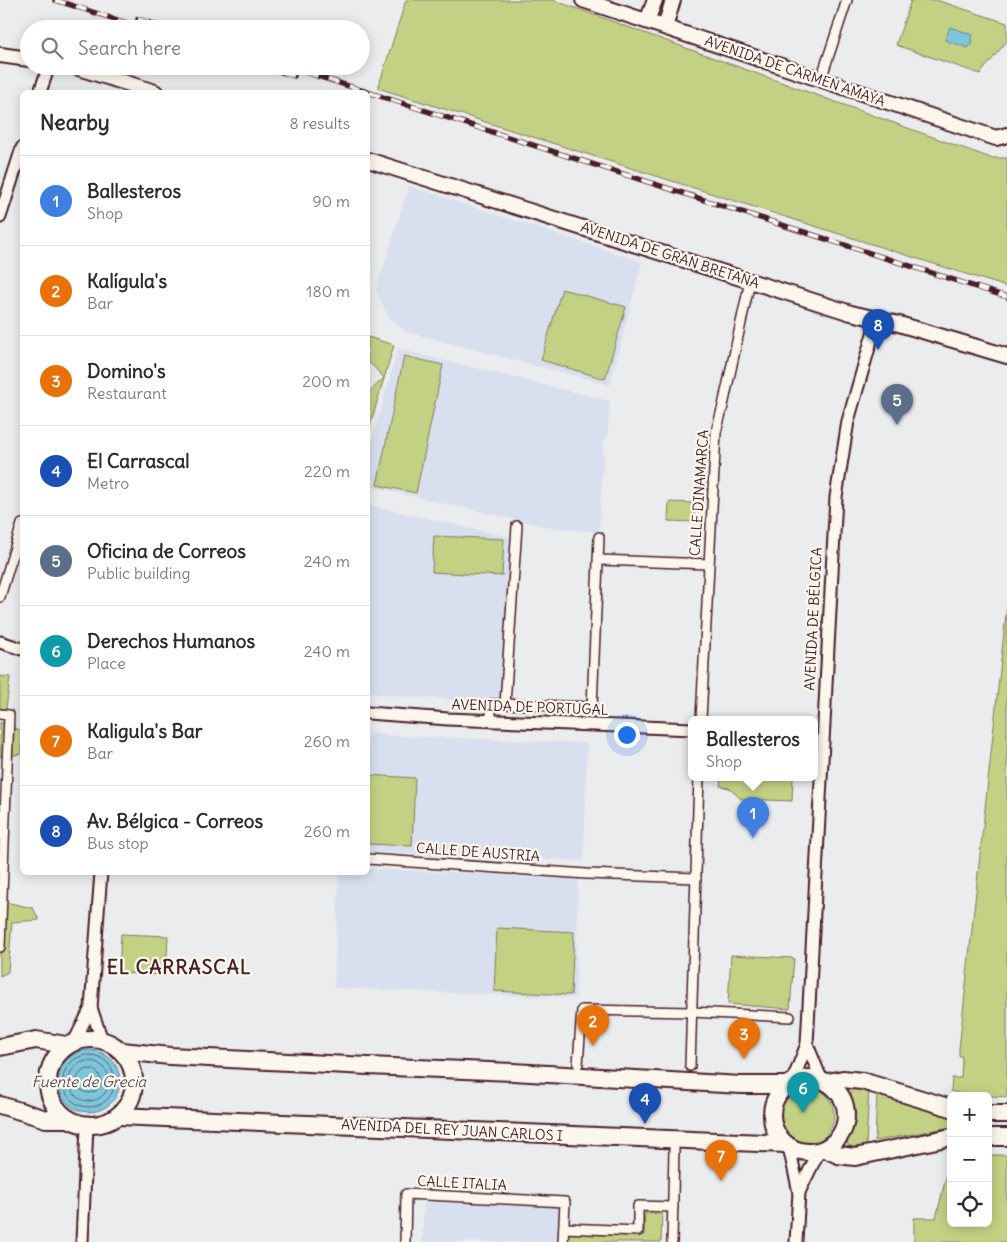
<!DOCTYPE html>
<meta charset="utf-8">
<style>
body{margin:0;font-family:Delius,sans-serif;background:#f7f7f7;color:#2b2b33}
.controls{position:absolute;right:15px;bottom:15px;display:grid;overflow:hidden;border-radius:8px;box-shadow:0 2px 12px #0003}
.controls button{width:45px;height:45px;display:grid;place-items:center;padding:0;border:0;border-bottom:1px solid #e1e1e2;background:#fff;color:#2b2b33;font:25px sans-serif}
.you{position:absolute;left:626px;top:734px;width:18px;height:18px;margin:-12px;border:4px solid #fff;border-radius:50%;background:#1a73e8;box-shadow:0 0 0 8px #1a73e833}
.badge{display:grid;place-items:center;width:32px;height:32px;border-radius:50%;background:#c8321e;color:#fff;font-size:16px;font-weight:700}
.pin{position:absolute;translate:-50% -41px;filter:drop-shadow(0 1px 2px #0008)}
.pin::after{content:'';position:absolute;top:26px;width:18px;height:15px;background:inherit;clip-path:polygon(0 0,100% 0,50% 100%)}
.popup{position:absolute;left:688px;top:716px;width:130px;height:65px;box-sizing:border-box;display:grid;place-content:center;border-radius:8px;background:#fff;filter:drop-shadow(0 1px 4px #0005);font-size:16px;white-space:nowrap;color:#7c7c81}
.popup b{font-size:19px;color:#2b2b33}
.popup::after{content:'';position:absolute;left:50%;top:100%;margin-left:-10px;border:10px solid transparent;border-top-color:#fff}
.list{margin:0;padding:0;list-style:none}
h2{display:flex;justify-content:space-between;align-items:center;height:65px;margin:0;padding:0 20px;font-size:21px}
h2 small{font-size:16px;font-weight:400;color:#7c7c81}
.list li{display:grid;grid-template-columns:32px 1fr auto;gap:15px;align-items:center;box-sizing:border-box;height:90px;padding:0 20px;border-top:1px solid #e1e1e2}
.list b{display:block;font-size:19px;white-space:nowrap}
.list p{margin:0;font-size:16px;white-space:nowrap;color:#7c7c81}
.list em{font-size:16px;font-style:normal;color:#7c7c81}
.icon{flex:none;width:28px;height:28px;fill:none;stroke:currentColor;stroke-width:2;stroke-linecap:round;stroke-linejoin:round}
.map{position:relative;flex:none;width:1007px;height:1242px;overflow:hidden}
.search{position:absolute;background:#fff;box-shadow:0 2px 12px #0003;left:20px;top:20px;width:350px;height:55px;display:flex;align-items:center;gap:12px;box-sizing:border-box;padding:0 18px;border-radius:28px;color:#7c7c81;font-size:19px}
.panel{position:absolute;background:#fff;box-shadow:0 2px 12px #0003;left:20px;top:90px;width:350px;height:785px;border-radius:8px}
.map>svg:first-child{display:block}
.built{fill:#d8dfee}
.green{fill:#c3d184;stroke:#867858}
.water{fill:#7bc6db;stroke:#678395}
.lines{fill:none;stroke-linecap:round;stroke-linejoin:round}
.shore{stroke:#5e6271;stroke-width:1}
.pedestrian-casing{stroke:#4a1f2b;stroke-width:12}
.minor-casing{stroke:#4a1f2b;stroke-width:15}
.tertiary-casing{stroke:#4a1f2b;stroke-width:18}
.secondary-casing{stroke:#4a1f2b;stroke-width:20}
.pedestrian{stroke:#fbf7ec;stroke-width:9}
.minor{stroke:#fbf7ec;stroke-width:11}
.tertiary{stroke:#fbf7ec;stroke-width:14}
.secondary{stroke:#fbf7ec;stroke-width:16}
.rail-casing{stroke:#4a1f2b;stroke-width:5.5}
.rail{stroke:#fbf7ec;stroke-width:4;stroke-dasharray:11;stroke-linecap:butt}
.labels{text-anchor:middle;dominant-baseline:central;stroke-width:4.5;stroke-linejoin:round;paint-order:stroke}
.street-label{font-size:14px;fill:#4a1f2b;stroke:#fbf7ec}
.water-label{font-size:15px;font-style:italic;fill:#595160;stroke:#fbf7ec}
.district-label{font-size:19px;font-weight:bold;letter-spacing:1px;fill:#4a1f2b;stroke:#fbf7ec}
</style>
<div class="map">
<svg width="1007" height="1242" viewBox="0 0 1007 1242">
<rect width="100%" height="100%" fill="#ebeced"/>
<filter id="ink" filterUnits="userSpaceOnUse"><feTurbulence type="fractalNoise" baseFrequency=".02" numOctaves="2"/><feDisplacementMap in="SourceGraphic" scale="10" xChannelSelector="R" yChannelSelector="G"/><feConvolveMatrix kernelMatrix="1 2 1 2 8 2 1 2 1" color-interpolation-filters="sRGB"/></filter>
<g filter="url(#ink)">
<g class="built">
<polygon points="409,186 642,262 610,385 407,332 388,317 376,290"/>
<polygon points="398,349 610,401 607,441 604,440 599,532 552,528 368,486 368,455"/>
<polygon points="368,505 510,537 501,702 410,697 368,693"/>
<polygon points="368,733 400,736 587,743 584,861 368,852"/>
<polygon points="368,869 578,878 576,998 334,988 339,873 368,872"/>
<polygon points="424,1202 561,1207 559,1242 422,1242"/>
</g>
<g class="green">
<polygon points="406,0 553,0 991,158 1007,158 1007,287 378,88"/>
<polygon points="911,0 936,0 1007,23 1007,41 980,74 896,45"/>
<polygon points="562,289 626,307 605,379 541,360"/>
<polygon points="368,337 394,345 368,432 368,393 384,378 370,363 368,365"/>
<polygon points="404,356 443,365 416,493 377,485"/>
<polygon points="669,502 694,503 694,522 668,521"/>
<polygon points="434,536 504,539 502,576 432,572"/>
<polygon points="1007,605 1007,1097 960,1094 951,1091 952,1078 961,1078 962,1056 959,1056 959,1049"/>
<polygon points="0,676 10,677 6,709 0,708"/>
<polygon points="0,722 22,731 22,754 0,757"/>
<polygon points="368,775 415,778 412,846 368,844"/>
<polygon points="721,777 793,777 792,801 741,799 729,788 720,786"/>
<polygon points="0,901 33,908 39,920 12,922 8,972 0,976"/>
<polygon points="497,928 574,932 571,995 494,991"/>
<polygon points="121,934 168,936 166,975 119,973"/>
<polygon points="731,955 794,958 790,1009 728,1004"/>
<circle cx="804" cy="1115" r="30"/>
<path d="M855 1087 869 1088 866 1148H854L847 1144C852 1124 859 1114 850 1093Z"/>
<polygon points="877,1093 951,1116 951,1127 875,1141"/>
<polygon points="988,1155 1007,1155 1007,1242 914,1242 914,1218 936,1218 951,1157 951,1223 988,1223"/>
<polygon points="645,1213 662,1214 661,1242 568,1242 569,1232 644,1235"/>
</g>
<g class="water">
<polygon points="950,27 973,35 971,39 973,44 970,45 968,48 945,40"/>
<circle cx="89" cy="1081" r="31"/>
</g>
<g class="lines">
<g class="shore">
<circle cx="89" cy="1081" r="26"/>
<circle cx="89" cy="1081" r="20"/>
<circle cx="89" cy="1081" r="12"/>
</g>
<defs>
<g id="pedestrian">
<polyline points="821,79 847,0"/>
<polyline points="599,560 709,564"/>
<polyline points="0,597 22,524"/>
<polyline points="505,704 592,707 599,537"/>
<polyline points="0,714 9,715 0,947"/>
<polyline points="701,719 716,432 723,406 750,281"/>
<polyline points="491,720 491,704 505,704 517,526"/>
<polyline points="368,859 587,874 696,878"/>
<polyline points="578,1064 582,1010 692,1012 790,1017"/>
<polyline points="690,1066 699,777"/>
<polyline points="564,1228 638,1231 638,1206 673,1207"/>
<polyline points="405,1242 406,1194 565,1202 563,1242"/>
<polyline points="672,1242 674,1149"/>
</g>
<g id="minor">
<polyline points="40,92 49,66"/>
<polyline points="0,217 22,148"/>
<polyline points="0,642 22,649"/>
<polyline points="368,713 448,719 692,729"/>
<polyline points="91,1008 102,1040"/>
<polyline points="74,1042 91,1008 101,872"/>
<polyline points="807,1044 821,1079"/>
<polyline points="793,1080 807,1044 836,497 848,421 877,320"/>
<polyline points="789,1147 799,1192 796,1242"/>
<polyline points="799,1192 819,1151"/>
<polyline points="82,1242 87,1126"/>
</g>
<g id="tertiary">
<polyline points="583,0 996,138 1007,135"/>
<polyline points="647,21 655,0"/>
<polyline points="665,27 673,0"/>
<polyline points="0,55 29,59"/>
<polyline points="72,66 155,92"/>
<polyline points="368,160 851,313 899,324 1007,356"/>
</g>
<g id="secondary">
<circle cx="91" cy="1082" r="43"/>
<polyline points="0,1047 36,1040 66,1045"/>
<polyline points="122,1051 170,1056 368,1066 513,1072 741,1085 785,1085"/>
<circle cx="809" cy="1115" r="37"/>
<polyline points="828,1082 843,1079 862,1081 951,1108"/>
<polyline points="0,1105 46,1119 67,1119"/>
<polyline points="988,1114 1007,1114"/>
<polyline points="118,1116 785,1144"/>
<polyline points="988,1137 1007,1137"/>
<polyline points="825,1149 838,1155 855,1157 951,1137"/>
</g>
</defs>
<use href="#pedestrian" class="pedestrian-casing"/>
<use href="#minor" class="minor-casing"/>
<use href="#tertiary" class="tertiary-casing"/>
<use href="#secondary" class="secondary-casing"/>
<use href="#pedestrian" class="pedestrian"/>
<use href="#minor" class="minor"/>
<use href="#tertiary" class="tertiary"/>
<use href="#secondary" class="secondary"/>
<defs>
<g id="rail">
<polyline points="55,0 146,29"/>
<polyline points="138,19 169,29"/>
<polyline points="263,66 294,76"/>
<polyline points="286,66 1007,297"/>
</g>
</defs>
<use href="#rail" class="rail-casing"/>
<use href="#rail" class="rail"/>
</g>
</g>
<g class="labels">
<g class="street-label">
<text transform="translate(795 71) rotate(19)">AVENIDA DE CARMEN AMAYA</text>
<text transform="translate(670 255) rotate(18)">AVENIDA DE GRAN BRETAÑA</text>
<text transform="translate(699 493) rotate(-86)">CALLE DINAMARCA</text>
<text transform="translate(813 619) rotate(-87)">AVENIDA DE BÉLGICA</text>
<text transform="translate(530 707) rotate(2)">AVENIDA DE PORTUGAL</text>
<text transform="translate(478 852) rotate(4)">CALLE DE AUSTRIA</text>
<text transform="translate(452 1130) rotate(3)">AVENIDA DEL REY JUAN CARLOS I</text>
<text transform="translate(462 1183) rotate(3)">CALLE ITALIA</text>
</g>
<g class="water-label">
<text x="89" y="1081">Fuente de Grecia</text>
</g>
<g class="district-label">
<text x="179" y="967">EL CARRASCAL</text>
</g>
</g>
</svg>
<div class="controls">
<button>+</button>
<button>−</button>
<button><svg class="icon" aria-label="locate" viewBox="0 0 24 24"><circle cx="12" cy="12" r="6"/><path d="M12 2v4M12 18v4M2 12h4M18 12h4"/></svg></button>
</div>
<div class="you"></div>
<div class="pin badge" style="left:753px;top:838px;background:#3f7fe0">1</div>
<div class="popup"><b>Ballesteros</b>Shop</div>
<div class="pin badge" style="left:593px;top:1046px;background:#e8710a">2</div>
<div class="pin badge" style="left:744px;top:1059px;background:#e8710a">3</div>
<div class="pin badge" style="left:645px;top:1124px;background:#1a4fb4">4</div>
<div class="pin badge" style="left:897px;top:425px;background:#5c6f8a">5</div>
<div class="pin badge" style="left:803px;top:1113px;background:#0f9aa8">6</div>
<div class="pin badge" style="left:721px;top:1181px;background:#e8710a">7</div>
<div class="pin badge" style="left:878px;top:350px;background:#1a4fb4">8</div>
<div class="search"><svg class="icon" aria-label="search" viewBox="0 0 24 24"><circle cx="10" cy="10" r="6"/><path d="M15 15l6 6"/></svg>Search here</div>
<section class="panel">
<h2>Nearby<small>8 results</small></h2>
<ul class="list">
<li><span class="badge" style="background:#3f7fe0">1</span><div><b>Ballesteros</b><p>Shop</p></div><em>90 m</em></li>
<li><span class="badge" style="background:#e8710a">2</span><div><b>Kalígula's</b><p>Bar</p></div><em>180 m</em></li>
<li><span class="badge" style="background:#e8710a">3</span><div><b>Domino's</b><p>Restaurant</p></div><em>200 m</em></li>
<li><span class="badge" style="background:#1a4fb4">4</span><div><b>El Carrascal</b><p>Metro</p></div><em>220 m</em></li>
<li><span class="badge" style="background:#5c6f8a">5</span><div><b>Oficina de Correos</b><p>Public building</p></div><em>240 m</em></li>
<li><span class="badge" style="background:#0f9aa8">6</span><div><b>Derechos Humanos</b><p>Place</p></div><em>240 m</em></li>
<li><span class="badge" style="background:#e8710a">7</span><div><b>Kaligula's Bar</b><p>Bar</p></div><em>260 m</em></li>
<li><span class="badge" style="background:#1a4fb4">8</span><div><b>Av. Bélgica - Correos</b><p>Bus stop</p></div><em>260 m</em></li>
</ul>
</section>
</div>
